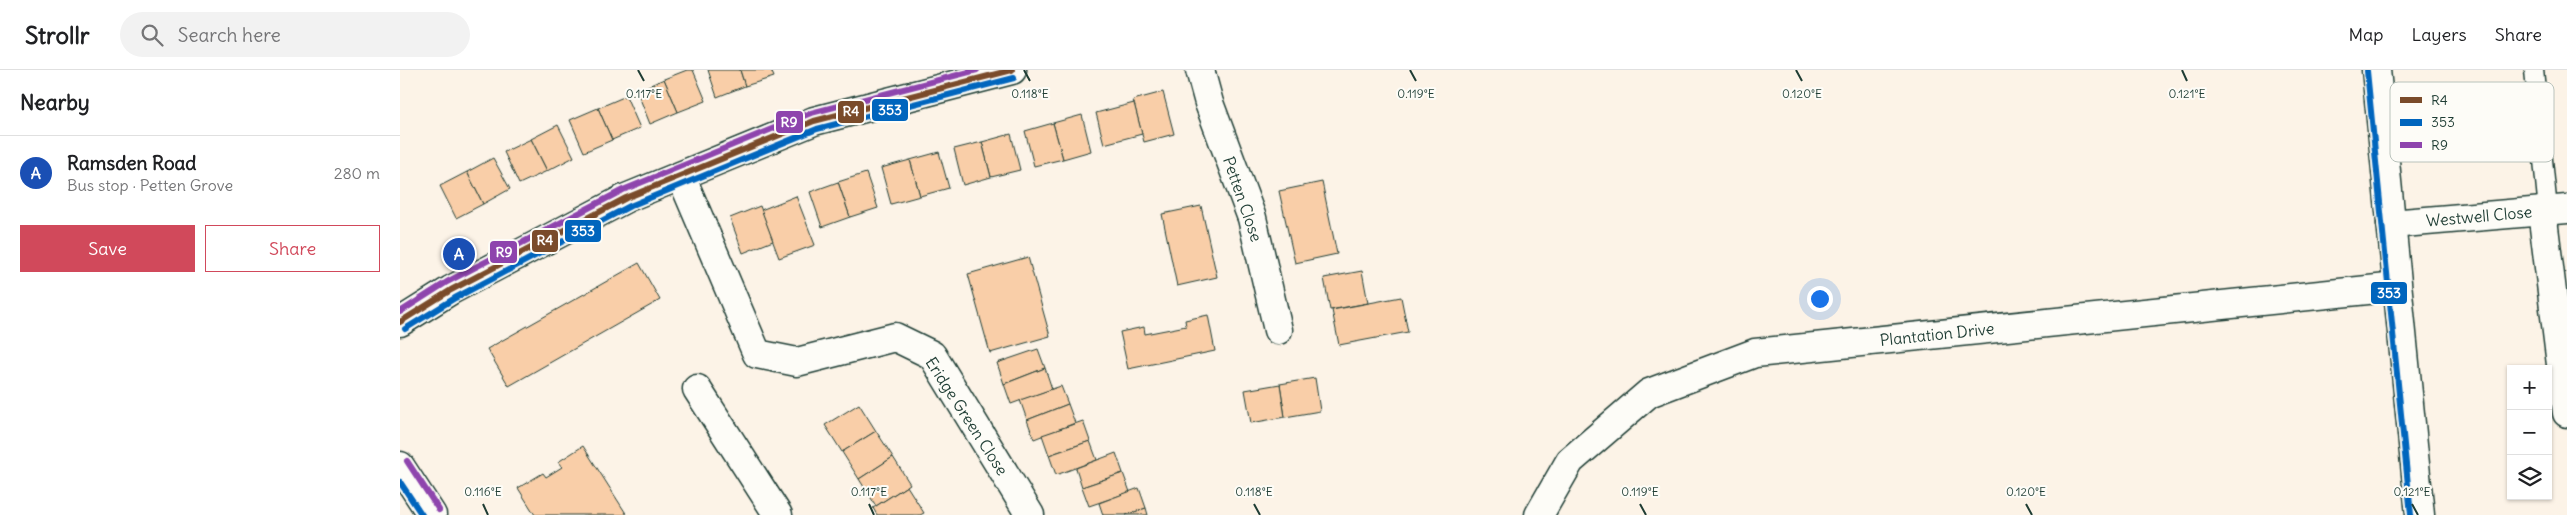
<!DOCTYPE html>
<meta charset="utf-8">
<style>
body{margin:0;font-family:Delius,sans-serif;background:#f2f2f2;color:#202124}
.controls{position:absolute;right:15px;bottom:15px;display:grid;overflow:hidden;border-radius:0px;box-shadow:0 1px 4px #0004}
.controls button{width:45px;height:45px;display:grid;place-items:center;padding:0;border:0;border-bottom:1px solid #e0e0e0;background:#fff;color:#202124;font:25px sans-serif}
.you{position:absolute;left:1419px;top:228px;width:18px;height:18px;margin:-12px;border:4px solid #fff;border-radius:50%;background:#1a73e8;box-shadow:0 0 0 8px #1a73e833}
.badge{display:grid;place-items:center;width:32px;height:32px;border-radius:50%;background:#d1495b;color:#fff;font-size:16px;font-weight:700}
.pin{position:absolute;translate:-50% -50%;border:2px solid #fff;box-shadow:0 1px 5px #0006}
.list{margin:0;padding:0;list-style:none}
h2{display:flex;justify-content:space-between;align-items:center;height:65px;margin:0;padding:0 20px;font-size:21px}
h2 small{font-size:16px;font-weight:400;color:#757577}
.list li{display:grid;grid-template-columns:32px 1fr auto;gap:15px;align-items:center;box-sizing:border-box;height:75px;padding:0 20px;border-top:1px solid #e0e0e0}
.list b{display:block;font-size:19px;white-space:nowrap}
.list p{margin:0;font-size:16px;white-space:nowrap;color:#757577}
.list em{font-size:16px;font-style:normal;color:#757577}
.actions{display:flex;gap:10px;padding:15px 20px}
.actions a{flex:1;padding:11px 0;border:1px solid #d1495b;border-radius:0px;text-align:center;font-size:18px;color:#d1495b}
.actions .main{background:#d1495b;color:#fff}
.icon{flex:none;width:28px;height:28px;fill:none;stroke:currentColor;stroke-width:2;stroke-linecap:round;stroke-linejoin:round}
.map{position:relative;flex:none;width:2167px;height:445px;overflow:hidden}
header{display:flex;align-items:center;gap:30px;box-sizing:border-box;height:70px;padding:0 25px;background:#fff;border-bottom:1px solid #e0e0e0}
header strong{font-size:24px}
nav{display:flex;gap:28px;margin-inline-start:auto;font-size:18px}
.search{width:350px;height:45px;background:#f2f2f2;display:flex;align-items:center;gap:12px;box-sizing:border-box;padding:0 18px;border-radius:28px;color:#757577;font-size:19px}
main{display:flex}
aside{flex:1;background:#fff}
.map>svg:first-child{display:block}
.building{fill:#f9cea8;stroke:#1f3d34}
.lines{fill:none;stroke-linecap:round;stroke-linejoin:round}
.service-casing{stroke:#1f3d34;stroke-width:21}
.minor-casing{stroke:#1f3d34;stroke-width:31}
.service{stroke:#fdfcf7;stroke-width:18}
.minor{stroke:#fdfcf7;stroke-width:28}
.bus-1-casing{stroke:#fdfcf7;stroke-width:10}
.bus-2-casing{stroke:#fdfcf7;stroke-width:10}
.bus-3-casing{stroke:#fdfcf7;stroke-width:10}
.bus-1{stroke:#7a4b2a;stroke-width:6}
.bus-2{stroke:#0065bd;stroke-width:6}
.bus-3{stroke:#8e44ad;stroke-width:6}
.ticks{fill:none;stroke:#1f3d34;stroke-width:2}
.labels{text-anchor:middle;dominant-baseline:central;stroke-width:4;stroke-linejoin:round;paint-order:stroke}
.street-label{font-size:16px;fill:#1f3d34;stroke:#fdfcf7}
.key{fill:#fdfcf7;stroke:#bac3bc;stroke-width:1}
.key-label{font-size:14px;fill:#1f3d34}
.ticks-label{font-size:12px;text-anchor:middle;fill:#1f3d34;stroke:#fdfcf7;stroke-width:4;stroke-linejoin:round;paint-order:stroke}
.line-badge{stroke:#fdfcf7;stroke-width:2}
.badge-label{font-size:14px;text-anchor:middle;font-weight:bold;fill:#fff}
</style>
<header>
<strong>Strollr</strong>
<div class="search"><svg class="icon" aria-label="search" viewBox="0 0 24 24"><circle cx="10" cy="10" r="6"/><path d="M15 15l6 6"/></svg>Search here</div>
<nav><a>Map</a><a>Layers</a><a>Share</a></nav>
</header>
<main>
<aside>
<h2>Nearby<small></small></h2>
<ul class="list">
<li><span class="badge" style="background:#1a4fb4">A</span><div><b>Ramsden Road</b><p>Bus stop · Petten Grove</p></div><em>280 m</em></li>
</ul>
<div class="actions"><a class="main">Save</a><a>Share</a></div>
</aside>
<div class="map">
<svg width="2167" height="445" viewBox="0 0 2167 445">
<rect width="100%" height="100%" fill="#fcf3e7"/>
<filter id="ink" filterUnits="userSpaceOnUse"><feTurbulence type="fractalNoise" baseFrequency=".02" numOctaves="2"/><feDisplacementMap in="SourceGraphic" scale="10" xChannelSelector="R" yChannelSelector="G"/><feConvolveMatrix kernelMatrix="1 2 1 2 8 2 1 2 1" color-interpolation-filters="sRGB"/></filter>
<g filter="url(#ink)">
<g class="building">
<polygon points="287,0 293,0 306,31 278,42 264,9"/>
<polygon points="308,0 340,0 345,16 317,27"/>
<polygon points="340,0 371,0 374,7 345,16"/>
<polygon points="264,9 278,42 250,54 237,21"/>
<polygon points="763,22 774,64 744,72 733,30"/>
<polygon points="226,26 240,58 212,70 198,38"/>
<polygon points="734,33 742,64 704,74 696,43"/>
<polygon points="198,38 212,70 184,82 170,50"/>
<polygon points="682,45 691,81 663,89 653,53"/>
<polygon points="653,53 663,89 634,96 625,61"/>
<polygon points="158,55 174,87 147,101 131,69"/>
<polygon points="611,64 620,100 591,107 582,72"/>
<polygon points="131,69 147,101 119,114 104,82"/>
<polygon points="582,72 591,107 563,115 554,79"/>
<polygon points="539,82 549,118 520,126 510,90"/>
<polygon points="93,88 110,119 83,134 67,102"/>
<polygon points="510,90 520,126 491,134 481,98"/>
<polygon points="67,102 83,134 56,148 40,116"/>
<polygon points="466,103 478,138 450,147 438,112"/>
<polygon points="438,112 450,147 422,157 410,122"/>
<polygon points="922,112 937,184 895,193 879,121"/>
<polygon points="396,126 415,175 379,188 361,140"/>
<polygon points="360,136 373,171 343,183 330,148"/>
<polygon points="801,136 817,207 777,216 762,144"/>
<polygon points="628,187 650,266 590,283 568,204"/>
<polygon points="239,193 260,230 109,316 87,279"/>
<polygon points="962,201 968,233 930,240 924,208"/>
<polygon points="1001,227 1008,262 939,275 932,240"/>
<polygon points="808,245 815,281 728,299 720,262 744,257 745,264 786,256 785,250"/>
<polygon points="638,279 645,298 604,314 597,293"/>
<polygon points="645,298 652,319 611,334 604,314"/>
<polygon points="915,308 920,341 885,347 880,314"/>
<polygon points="880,314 885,347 851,353 845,320"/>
<polygon points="661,316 668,334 627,350 620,330"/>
<polygon points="459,334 476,361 442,382 425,355"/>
<polygon points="668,334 675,353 634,369 627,350"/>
<polygon points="683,351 690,371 649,385 642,365"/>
<polygon points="476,361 493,387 459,409 442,382"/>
<polygon points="690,371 697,390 656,405 649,385"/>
<polygon points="183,376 227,445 135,445 118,418 143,403 146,407 162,397 158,392"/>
<polygon points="716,383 723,403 682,417 676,398"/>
<polygon points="493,387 510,414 476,436 459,409"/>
<polygon points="723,403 730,422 689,436 682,417"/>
<polygon points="507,416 524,443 520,445 477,445 473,438"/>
<polygon points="739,418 746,438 726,445 703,445 699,433"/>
<polygon points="746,438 748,445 726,445"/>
</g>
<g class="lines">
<defs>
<polyline id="service" points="2134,0 2148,140"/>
<g id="minor">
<polyline points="800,0 809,33 852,148 878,260"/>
<polyline points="1976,0 2020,445"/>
<polyline points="281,106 357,284 397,292 495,267 532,285 630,445"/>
<polyline points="2142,141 2167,343"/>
<polyline points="1991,154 2167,139"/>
<polyline points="0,252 51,220 226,128 414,51 612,0"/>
<polyline points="297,319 378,445"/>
<polyline points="0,396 32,445"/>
<polyline points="1139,445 1170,391 1249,323 1355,283 1997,217"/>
</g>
</defs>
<use href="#service" class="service-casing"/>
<use href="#minor" class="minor-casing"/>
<use href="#service" class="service"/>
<use href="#minor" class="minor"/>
<defs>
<polyline id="bus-1" points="0,252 51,220 226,128 414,51 612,0"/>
<g id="bus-2">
<polyline points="1967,1 2011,445"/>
<polyline points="5,259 55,228 230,136 417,59 614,8"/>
<polyline points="0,412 22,445"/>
</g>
<g id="bus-3">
<polyline points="0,242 47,212 223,120 411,43 577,0"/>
<polyline points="7,391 39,440"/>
</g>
</defs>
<use href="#bus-1" class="bus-1-casing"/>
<use href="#bus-2" class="bus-2-casing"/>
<use href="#bus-3" class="bus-3-casing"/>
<use href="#bus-1" class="bus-1"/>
<use href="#bus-2" class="bus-2"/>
<use href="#bus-3" class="bus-3"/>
</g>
</g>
<path class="ticks" d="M238 0 244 11M624 0 630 11M1010 0 1016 11M1396 0 1402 11M1782 0 1787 11M83 434 88 445M469 434 474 445M854 434 860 445M1240 434 1246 445M1626 434 1632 445M2012 434 2018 445"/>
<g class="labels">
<g class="street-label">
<text transform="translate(843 129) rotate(71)">Petten Close</text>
<text transform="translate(2079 146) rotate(-5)">Westwell Close</text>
<text transform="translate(1537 264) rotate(-6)">Plantation Drive</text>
<text transform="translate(567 346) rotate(57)">Eridge Green Close</text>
</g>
</g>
<rect x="1990" y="12" width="164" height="80" rx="8" class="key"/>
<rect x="2000" y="27" width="22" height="6" fill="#7a4b2a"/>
<rect x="2000" y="49" width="22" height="7" fill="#0065bd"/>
<rect x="2000" y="72" width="22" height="6" fill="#8e44ad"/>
<g class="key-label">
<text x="2031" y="35">R4</text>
<text x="2031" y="57">353</text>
<text x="2031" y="80">R9</text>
</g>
<g class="ticks-label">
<text x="244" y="28">0.117°E</text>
<text x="630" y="28">0.118°E</text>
<text x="1016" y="28">0.119°E</text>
<text x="1402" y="28">0.120°E</text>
<text x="1787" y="28">0.121°E</text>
<text x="83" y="426">0.116°E</text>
<text x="469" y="426">0.117°E</text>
<text x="854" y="426">0.118°E</text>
<text x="1240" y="426">0.119°E</text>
<text x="1626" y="426">0.120°E</text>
<text x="2012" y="426">0.121°E</text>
</g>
<g class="line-badge">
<rect x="471" y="28" width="38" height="24" rx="5" fill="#0065bd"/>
<rect x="437" y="30" width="28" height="24" rx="5" fill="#7a4b2a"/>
<rect x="375" y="40" width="29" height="24" rx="5" fill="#8e44ad"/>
<rect x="164" y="149" width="38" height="24" rx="5" fill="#0065bd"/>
<rect x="131" y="159" width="28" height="24" rx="5" fill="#7a4b2a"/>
<rect x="89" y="170" width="29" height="24" rx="5" fill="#8e44ad"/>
<rect x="1970" y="211" width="38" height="24" rx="5" fill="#0065bd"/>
</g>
<g class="badge-label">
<text x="490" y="45">353</text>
<text x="451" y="46">R4</text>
<text x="389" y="57">R9</text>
<text x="183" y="166">353</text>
<text x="145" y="175">R4</text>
<text x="104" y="187">R9</text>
<text x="1989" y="228">353</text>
</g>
</svg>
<div class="controls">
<button>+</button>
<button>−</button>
<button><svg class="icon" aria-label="layers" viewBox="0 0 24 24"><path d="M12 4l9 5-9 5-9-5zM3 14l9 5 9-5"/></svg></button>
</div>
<div class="you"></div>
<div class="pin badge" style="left:59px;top:184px;background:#1a4fb4">A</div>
</div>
</main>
